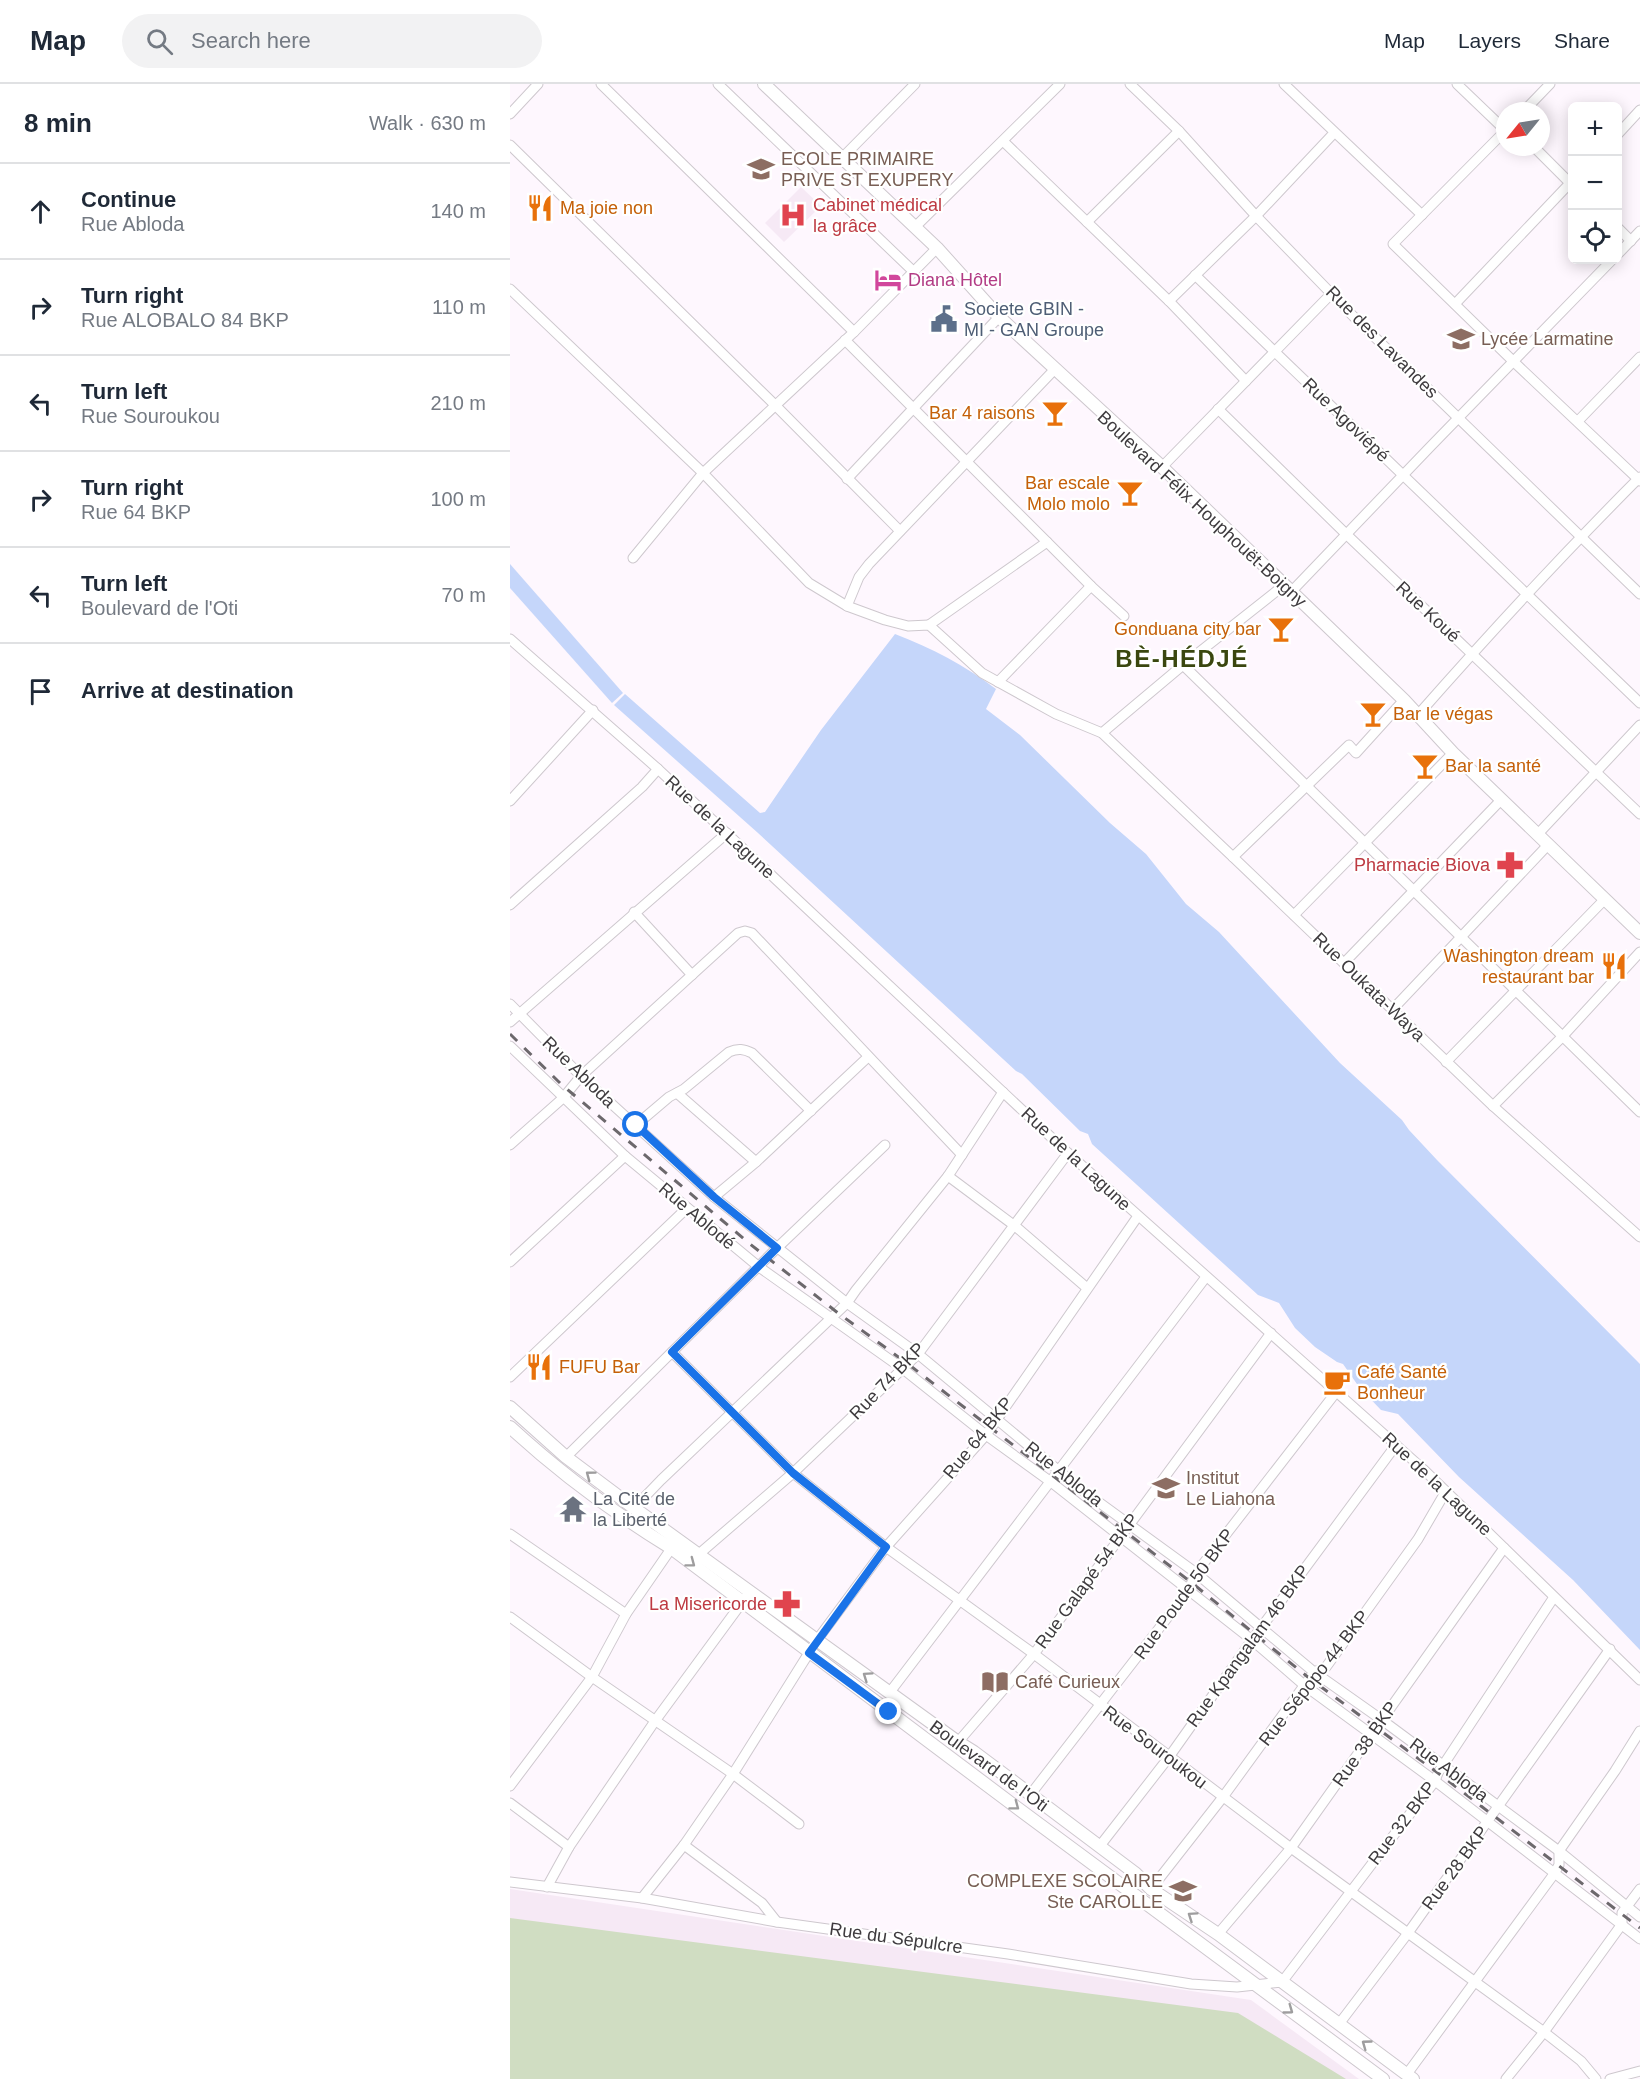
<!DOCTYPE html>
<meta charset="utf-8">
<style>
body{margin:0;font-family:Arial,sans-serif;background:#f2f2f3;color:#1f2937}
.controls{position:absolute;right:18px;top:18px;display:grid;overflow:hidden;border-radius:9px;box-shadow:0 3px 15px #0003}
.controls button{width:54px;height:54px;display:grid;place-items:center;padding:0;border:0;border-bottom:2px solid #e0e1e3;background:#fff;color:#1f2937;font:30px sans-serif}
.compass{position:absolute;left:986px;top:18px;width:54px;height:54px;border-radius:50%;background:#fff;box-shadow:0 3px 15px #0003;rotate:240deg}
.stop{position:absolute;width:18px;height:18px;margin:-14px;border:4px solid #1a73e8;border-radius:50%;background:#fff}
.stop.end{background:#1a73e8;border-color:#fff;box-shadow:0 2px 6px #0008}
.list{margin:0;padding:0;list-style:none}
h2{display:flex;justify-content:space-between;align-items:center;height:78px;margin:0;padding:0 24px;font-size:26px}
h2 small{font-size:20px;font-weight:400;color:#747a83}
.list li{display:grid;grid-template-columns:39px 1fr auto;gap:18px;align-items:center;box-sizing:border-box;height:96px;padding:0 24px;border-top:2px solid #e0e1e3}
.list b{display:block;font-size:22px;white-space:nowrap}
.list p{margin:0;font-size:20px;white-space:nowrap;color:#747a83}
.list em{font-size:20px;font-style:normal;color:#747a83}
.icon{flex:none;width:33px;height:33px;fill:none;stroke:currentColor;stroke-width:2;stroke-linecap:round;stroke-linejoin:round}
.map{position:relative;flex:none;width:1130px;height:1995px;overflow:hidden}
header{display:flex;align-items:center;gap:36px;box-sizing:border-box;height:84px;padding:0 30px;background:#fff;border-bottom:2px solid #e0e1e3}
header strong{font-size:28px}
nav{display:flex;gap:33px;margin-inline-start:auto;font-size:21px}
.search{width:420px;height:54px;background:#f2f2f3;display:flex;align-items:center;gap:15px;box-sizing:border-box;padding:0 21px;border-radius:33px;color:#747a83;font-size:22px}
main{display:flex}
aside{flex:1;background:#fff}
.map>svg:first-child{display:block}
.built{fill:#f6e9f5}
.green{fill:#d0ddc2}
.water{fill:#c5d6fa}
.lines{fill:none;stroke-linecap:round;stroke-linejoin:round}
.street-casing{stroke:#cec8ce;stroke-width:11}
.secondary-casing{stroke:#cec8ce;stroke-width:14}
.street{stroke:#fff;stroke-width:9}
.secondary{stroke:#fff;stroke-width:12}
.rail{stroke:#6c686c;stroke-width:3;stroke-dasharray:10 10;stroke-linecap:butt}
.oneway{stroke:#9e9d9e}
.route{stroke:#1a73e8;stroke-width:8}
.labels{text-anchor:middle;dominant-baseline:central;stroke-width:4.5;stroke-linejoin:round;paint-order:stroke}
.education-label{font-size:18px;fill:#785e54;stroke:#fff;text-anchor:start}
.health-label{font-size:18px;fill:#be3a42;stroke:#fff;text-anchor:end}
.food-label{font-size:18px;fill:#c56008;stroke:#fff;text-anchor:start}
.hotel-label{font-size:18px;fill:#b23c85;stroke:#fff;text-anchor:start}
.service-label{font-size:18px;fill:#4e5e75;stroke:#fff;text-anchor:start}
.street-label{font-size:18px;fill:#3e3b3e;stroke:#fff}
.worship-label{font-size:18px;fill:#5b616d;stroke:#fff;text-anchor:start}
.district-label{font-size:24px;font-weight:bold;letter-spacing:1.5px;fill:#3a470f;stroke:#fff}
</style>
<header>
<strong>Map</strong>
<div class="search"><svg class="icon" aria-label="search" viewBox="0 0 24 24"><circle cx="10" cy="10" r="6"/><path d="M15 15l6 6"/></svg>Search here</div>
<nav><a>Map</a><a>Layers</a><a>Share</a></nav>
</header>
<main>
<aside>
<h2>8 min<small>Walk · 630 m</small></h2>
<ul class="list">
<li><svg class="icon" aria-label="ahead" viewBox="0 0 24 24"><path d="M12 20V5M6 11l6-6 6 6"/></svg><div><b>Continue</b><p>Rue Abloda</p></div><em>140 m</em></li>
<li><svg class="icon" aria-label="right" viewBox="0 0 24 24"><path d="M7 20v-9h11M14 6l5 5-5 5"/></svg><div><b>Turn right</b><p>Rue ALOBALO 84 BKP</p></div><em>110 m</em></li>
<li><svg class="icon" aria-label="left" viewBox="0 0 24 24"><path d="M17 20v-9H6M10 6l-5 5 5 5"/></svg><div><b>Turn left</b><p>Rue Souroukou</p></div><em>210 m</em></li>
<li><svg class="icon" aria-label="right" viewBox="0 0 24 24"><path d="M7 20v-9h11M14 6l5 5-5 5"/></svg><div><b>Turn right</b><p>Rue 64 BKP</p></div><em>100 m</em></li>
<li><svg class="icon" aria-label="left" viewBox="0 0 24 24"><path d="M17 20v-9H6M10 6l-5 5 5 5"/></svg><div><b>Turn left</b><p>Boulevard de l'Oti</p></div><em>70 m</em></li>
<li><svg class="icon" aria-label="arrive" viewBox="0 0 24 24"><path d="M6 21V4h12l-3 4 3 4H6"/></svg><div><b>Arrive at destination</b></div></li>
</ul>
</aside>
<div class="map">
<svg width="1130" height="1995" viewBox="0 0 1130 1995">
<rect width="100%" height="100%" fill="#fef7fe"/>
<g class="built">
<polygon points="291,103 311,122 274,158 255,139"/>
<polygon points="0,1805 741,1916 849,1995 0,1995"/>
</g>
<polygon class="green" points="0,1834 728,1929 836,1995 0,1995"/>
<g class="water">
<polygon points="0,480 113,609 102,619 0,504"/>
<path d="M385 550C422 564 454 581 486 605L476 625 510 651 600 739 636 770 676 820 709 848 830 979 892 1036 899 1046 927 1076 1130 1280V1566L1063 1496 949 1393 888 1330 871 1326 849 1303 833 1280 827 1278 805 1263 785 1244 769 1219 748 1211 582 1060 578 1050 570 1047 512 990 506 987 248 749 104 621 115 610 250 729 255 728 311 646Z"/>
</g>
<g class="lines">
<defs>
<g id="street">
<polyline points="91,0 344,248"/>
<polyline points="208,0 404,188"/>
<polyline points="620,0 669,47 746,132 843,232 1130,510"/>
<polyline points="774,0 912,131"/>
<polyline points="947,0 995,46"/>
<polyline points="1014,27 1040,0"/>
<polyline points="0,30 28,0"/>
<polyline points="995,47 883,160 1004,278 1130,397"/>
<polyline points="1108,50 1130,26"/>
<polyline points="493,57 659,217 736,297"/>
<polyline points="0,61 265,321 390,447"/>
<polyline points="1024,63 1062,101"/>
<polyline points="332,74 405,0"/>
<polyline points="577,138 669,47"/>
<polyline points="405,143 550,0"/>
<polyline points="1108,144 1121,157"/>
<polyline points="1108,170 1130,147"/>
<polyline points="685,191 1130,619"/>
<polyline points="0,205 193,389 299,499 337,522 375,536 398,542 419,541 472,589 546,630 592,649 723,773 983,1022 1130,1153"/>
<polyline points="659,217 746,132 824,49"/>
<polyline points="945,220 1062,97"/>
<polyline points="335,256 581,502 614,532"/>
<polyline points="708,325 836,450 1130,730"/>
<polyline points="1068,337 1130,273"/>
<polyline points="652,383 822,209"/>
<polyline points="337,395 489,233"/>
<polyline points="123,474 193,389 344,248 427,164"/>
<polyline points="781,508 920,363 1102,176"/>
<polyline points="337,522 349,493 359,480 544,286"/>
<polyline points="419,541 537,458"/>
<polyline points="0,555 148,685 558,1069 913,1385 1130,1596"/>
<polyline points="673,581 1130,1028"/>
<polyline points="488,598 581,502"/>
<path d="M907 632C979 550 1053 470 1130 393"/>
<polyline points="592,649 673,581 773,502"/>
<polyline points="0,717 83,626"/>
<polyline points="1027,751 1130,641"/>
<polyline points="723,773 839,661 846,669 894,616"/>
<polyline points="0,821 132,703 148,685"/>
<polyline points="124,828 182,891"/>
<polyline points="784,831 943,669"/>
<polyline points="834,879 991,716"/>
<polyline points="0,920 71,992 204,1113 337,1219 408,1270 572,1406 686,1489 804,1588 872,1636 1049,1767 1130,1833"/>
<polyline points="882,926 1037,762"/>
<polyline points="0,938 217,749"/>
<polyline points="0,962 115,1072 249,1183 393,1285 476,1351 541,1398 742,1556 794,1601 925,1697 1130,1855"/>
<polyline points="936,978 1094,816"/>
<polyline points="167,1009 246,1078"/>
<polyline points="983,1022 1052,953 1130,868"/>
<path d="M126 1041 159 1013 174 1005 219 968C228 964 234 965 242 969L301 1027"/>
<polyline points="0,1061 53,1014 71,992 228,849 235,847 242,849 452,1071"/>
<polyline points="438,1092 505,1142 577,1204"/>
<polyline points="204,1113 246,1078 358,973"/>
<polyline points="0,1178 115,1072"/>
<polyline points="162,1268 283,1389 376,1463 524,1570 781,1764 1034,1948 1071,1977 1086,1995"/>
<polyline points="0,1293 177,1124"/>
<polyline points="56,1373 267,1164 375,1061"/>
<polyline points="124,1424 151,1396 337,1219 346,1206 438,1092 493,1008"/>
<polyline points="0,1450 116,1530"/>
<polyline points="189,1470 283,1389 408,1270 558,1069"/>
<polyline points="0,1533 82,1593 223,1690 289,1740"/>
<polyline points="380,1608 696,1193"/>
<polyline points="448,1658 524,1570 761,1249"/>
<polyline points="0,1702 82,1593 116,1530 165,1459"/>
<polyline points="520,1711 678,1507 686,1489 827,1307"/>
<polyline points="0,1719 59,1763"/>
<polyline points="174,1761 252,1819 267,1838"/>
<polyline points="589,1763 659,1673 742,1556 886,1361"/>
<polyline points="0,1798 132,1814 267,1838 498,1870 681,1900 727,1903 772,1898 925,1697 928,1689 1044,1513"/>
<polyline points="37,1803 59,1763 145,1637 236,1513"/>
<polyline points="641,1805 713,1713 804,1588 816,1583 908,1455 936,1407"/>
<polyline points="132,1814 174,1761 223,1690 307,1556 376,1463 476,1351 628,1132"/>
<polyline points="708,1850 781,1764 994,1464"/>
<polyline points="829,1940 898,1849 1100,1565"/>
<polyline points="897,1990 1044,1790 1049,1781 1049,1767 1105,1687 1130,1647"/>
<polyline points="996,1995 1034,1948 1112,1840 1112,1829 1130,1805"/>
<polyline points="1100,1995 1130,1987"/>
</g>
<g id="secondary">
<polyline points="254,0 427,164 489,233 652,383 894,616 943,669 1130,849"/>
<polyline points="0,1323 56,1373 124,1424 448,1658 464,1668 625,1789 641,1805 708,1850 903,1995"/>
<path d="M0 1343C50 1389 104 1429 161 1464L502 1720 873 1995"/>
</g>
</defs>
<use href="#street" class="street-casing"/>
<use href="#secondary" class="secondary-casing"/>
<use href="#street" class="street"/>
<use href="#secondary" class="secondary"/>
<polyline class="rail" points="0,950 51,1000 240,1160 328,1229 398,1280 682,1499 799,1594 928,1689 1130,1844"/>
</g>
<defs><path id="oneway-chevron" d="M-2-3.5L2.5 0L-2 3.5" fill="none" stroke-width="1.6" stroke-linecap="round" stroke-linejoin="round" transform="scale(1.5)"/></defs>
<g class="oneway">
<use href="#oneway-chevron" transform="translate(80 1391) rotate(-143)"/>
<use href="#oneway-chevron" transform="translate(181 1479) rotate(37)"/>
<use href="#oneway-chevron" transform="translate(357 1592) rotate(-145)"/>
<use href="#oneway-chevron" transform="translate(505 1722) rotate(37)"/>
<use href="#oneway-chevron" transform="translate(682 1832) rotate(-146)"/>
<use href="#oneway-chevron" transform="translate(779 1926) rotate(36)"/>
<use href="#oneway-chevron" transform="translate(856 1960) rotate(-144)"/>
</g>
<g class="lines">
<polyline class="route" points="126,1041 204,1113 267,1164 162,1268 283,1389 376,1463 299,1569 379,1628"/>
</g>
<defs>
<symbol id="school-bare" viewBox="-9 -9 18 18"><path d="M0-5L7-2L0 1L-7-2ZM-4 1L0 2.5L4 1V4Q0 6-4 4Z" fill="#8d6e63" stroke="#fff" stroke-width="2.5" paint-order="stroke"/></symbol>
<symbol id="restaurant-bare" viewBox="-9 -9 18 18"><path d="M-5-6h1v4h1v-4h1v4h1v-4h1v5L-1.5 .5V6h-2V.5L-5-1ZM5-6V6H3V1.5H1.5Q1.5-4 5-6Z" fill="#e8710a" stroke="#fff" stroke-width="2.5" paint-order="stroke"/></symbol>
<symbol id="hospital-bare" viewBox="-9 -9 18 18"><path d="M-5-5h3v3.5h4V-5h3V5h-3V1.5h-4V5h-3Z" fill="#e0444e" stroke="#fff" stroke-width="2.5" paint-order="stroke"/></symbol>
<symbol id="hotel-bare" viewBox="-9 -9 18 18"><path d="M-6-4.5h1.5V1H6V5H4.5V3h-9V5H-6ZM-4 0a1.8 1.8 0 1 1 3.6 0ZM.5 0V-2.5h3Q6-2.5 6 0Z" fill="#d1479c" stroke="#fff" stroke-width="2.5" paint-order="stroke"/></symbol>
<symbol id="civic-bare" viewBox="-9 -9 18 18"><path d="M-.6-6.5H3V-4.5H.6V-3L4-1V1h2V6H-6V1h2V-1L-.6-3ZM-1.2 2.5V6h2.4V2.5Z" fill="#5c6f8a" stroke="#fff" stroke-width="2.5" paint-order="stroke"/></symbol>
<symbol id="bar-bare" viewBox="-9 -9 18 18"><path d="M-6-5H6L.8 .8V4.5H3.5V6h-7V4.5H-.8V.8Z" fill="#e8710a" stroke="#fff" stroke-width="2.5" paint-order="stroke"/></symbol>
<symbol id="pharmacy-bare" viewBox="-9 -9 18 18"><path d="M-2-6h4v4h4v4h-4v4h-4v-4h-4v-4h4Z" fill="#e0444e" stroke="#fff" stroke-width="2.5" paint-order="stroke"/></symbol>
<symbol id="cafe-bare" viewBox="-9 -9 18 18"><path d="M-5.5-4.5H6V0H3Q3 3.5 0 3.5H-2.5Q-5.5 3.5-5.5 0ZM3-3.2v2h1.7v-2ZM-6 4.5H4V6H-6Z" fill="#e8710a" stroke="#fff" stroke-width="2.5" paint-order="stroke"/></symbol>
<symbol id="temple-bare" viewBox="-9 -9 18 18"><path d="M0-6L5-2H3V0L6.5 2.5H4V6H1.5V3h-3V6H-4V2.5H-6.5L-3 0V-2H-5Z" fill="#6b7280" stroke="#fff" stroke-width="2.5" paint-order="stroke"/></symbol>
<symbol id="library-bare" viewBox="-9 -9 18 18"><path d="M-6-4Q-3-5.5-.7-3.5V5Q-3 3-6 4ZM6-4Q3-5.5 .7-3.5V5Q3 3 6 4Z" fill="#8d6e63" stroke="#fff" stroke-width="2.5" paint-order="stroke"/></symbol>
</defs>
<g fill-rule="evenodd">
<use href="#school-bare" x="232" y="66" width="38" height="38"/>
<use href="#restaurant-bare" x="11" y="105" width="38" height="38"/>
<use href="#hospital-bare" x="264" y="112" width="38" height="38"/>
<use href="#hotel-bare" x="359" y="177" width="38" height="38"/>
<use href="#civic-bare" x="415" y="216" width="38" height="38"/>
<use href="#school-bare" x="932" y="236" width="38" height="38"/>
<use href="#bar-bare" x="526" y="310" width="38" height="38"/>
<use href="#bar-bare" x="601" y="390" width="38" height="38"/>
<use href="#bar-bare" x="752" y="526" width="38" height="38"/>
<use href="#bar-bare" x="844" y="611" width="38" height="38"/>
<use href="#bar-bare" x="896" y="663" width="38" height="38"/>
<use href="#pharmacy-bare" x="981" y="762" width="38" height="38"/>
<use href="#restaurant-bare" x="1085" y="863" width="38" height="38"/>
<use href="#restaurant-bare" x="10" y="1264" width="38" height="38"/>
<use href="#cafe-bare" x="808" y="1279" width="38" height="38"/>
<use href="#school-bare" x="637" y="1385" width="38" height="38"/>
<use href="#temple-bare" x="44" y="1406" width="38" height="38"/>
<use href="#pharmacy-bare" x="258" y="1501" width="38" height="38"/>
<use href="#library-bare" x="466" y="1579" width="38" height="38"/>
<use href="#school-bare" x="654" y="1788" width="38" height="38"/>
</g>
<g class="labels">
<g class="education-label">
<text x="271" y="75">ECOLE PRIMAIRE<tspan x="271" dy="21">PRIVE ST EXUPERY</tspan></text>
<text x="971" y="255">Lycée Larmatine</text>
<text x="676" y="1394">Institut<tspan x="676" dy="21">Le Liahona</tspan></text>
<text x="505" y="1598">Café Curieux</text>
<text x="653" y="1797" text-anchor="end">COMPLEXE SCOLAIRE<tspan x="653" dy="21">Ste CAROLLE</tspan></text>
</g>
<g class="health-label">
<text x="303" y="121" text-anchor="start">Cabinet médical<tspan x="303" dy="21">la grâce</tspan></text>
<text x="980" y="781">Pharmacie Biova</text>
<text x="257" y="1520">La Misericorde</text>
</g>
<g class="food-label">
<text x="50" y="124">Ma joie non</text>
<text x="525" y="329" text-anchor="end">Bar 4 raisons</text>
<text x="600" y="399" text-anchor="end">Bar escale<tspan x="600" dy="21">Molo molo</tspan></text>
<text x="751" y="545" text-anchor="end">Gonduana city bar</text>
<text x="883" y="630">Bar le végas</text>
<text x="935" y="682">Bar la santé</text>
<text x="1084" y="872" text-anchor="end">Washington dream<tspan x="1084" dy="21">restaurant bar</tspan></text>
<text x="49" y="1283">FUFU Bar</text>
<text x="847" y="1288">Café Santé<tspan x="847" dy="21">Bonheur</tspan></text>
</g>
<g class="hotel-label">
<text x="398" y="196">Diana Hôtel</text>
</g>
<g class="service-label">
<text x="454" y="225">Societe GBIN -<tspan x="454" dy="21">MI - GAN Groupe</tspan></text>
</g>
<g class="street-label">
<text transform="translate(872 258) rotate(45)">Rue des Lavandes</text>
<text transform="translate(836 336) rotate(44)">Rue Agoviépé</text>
<text transform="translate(692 425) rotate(43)">Boulevard Félix Houphouët-Boigny</text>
<text transform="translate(918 528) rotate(43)">Rue Koué</text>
<text transform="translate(210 743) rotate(43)">Rue de la Lagune</text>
<text transform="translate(859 903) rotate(44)">Rue Oukata-Waya</text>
<text transform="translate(69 988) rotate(44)">Rue Abloda</text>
<text transform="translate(566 1075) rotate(43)">Rue de la Lagune</text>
<text transform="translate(187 1132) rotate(40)">Rue Ablodé</text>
<text transform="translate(377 1297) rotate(-46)">Rue 74 BKP</text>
<text transform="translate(468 1354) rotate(-51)">Rue 64 BKP</text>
<text transform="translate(554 1390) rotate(38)">Rue Abloda</text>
<text transform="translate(927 1400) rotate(43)">Rue de la Lagune</text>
<text transform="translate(577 1497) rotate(-54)">Rue Galapé 54 BKP</text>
<text transform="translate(674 1510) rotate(-54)">Rue Poude 50 BKP</text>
<text transform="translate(738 1562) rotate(-54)">Rue Kpangalam 46 BKP</text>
<text transform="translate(804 1594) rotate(-52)">Rue Sépopo 44 BKP</text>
<text transform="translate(855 1660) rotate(-55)">Rue 38 BKP</text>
<text transform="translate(645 1663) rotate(37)">Rue Souroukou</text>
<text transform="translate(479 1682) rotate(36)">Boulevard de l'Oti</text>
<text transform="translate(939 1686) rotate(37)">Rue Abloda</text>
<text transform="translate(892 1739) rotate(-53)">Rue 32 BKP</text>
<text transform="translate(945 1784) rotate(-54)">Rue 28 BKP</text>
<text transform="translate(386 1854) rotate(8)">Rue du Sépulcre</text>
</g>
<g class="worship-label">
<text x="83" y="1415">La Cité de<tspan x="83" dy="21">la Liberté</tspan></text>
</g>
<g class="district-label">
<text x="672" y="574">BÈ-HÉDJÉ</text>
</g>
</g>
</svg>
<div class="controls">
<button>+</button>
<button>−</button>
<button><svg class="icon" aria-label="locate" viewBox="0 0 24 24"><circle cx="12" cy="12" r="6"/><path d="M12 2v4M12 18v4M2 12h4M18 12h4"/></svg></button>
</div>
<svg class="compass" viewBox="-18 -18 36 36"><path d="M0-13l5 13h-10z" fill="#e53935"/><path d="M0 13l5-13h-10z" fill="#747a83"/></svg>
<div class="stop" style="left:126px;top:1041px"></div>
<div class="stop end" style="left:379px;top:1628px"></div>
</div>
</main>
